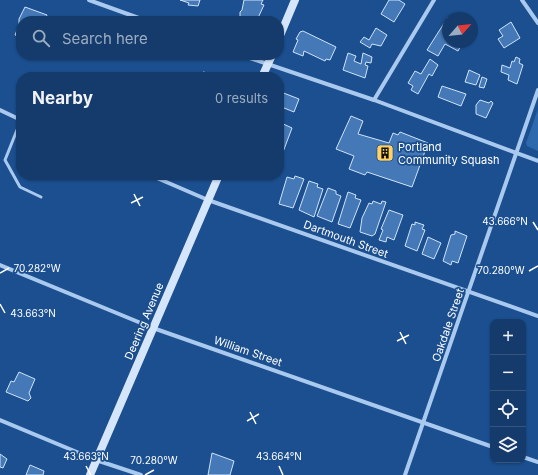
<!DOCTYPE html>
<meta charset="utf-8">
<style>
body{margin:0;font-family:Inter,sans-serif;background:#1d4271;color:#f1f3f6}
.controls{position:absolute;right:12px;bottom:12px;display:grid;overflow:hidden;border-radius:8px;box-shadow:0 1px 3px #0004}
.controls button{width:36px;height:36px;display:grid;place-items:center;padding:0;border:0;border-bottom:1px solid #33557e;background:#143b6b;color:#f1f3f6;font:20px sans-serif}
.compass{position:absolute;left:442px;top:12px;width:36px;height:36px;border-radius:50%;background:#143b6b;box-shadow:0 1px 3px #0004;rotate:62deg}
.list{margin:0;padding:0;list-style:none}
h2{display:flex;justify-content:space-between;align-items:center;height:52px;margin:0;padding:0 16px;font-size:17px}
h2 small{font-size:13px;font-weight:400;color:#9dadc1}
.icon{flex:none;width:22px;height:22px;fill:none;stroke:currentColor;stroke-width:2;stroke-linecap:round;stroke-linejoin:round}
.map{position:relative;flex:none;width:538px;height:475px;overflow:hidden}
.search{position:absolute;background:#143b6b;box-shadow:0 1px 3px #0004;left:16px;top:16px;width:268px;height:44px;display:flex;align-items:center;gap:10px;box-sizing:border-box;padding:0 14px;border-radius:16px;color:#9dadc1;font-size:15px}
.panel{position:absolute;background:#143b6b;box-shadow:0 1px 3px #0004;left:16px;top:72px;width:268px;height:108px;border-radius:16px}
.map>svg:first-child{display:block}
.green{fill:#2e69ad}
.building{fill:#4478b7;stroke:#cfe3fa}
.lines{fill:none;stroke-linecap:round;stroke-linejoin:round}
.lane{stroke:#a9c9ee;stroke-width:3}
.street{stroke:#a9c9ee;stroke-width:4}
.secondary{stroke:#d6e6fa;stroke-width:8}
.ticks{fill:none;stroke:#fff;stroke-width:1.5}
.labels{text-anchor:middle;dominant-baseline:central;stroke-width:3.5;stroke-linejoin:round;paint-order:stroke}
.poi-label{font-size:11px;fill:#fff;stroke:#1b4f8f;text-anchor:start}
.street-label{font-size:11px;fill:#fff;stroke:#1b4f8f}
.ticks-label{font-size:10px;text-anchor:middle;fill:#fff;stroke:#1b4f8f;stroke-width:3.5;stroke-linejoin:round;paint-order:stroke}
</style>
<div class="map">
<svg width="538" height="475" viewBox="0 0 538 475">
<rect width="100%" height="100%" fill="#1b4f8f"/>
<polygon class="green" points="538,109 538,151 527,146 526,143"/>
<g class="building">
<polygon points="180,0 200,0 198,6 188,5 189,3"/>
<polygon points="244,0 263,0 261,4 264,5 257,20 259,21 240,21 240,12 242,10"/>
<polygon points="389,0 399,0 405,4 394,22 381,14"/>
<polygon points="25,7 47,15 45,21 21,21 21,37 15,35 19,25 19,19"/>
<polygon points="71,17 82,21 67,21"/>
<polygon points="448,17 451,18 448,18 448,42 463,42 458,51 445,44 438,56 427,50"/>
<polygon points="511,22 520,38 504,48 498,39 503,36 499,30"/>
<polygon points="376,28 387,35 381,46 372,44 370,48 360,42 364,37 369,40"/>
<polygon points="303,31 336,47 330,60 326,59 325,61 304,51 303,56 293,52 298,40 296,39 300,32"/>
<polygon points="348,53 356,56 354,61 361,64 363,53 372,57 371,63 366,62 365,65 368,66 365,78 343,70"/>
<polygon points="516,57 520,59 519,63 523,65 517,84 508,80 509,75 501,72 502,65 510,68 512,61 514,62"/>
<polygon points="430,59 438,65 432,76 429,74 418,94 411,90 413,86 408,83 415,71 421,74"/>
<polygon points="469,70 480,75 476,85 465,82"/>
<polygon points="203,72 208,73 215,77 201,77"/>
<polygon points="482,77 487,79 484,88 479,87"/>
<polygon points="442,86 466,94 461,106 438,97"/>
<polygon points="281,92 299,99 294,112 279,106 279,93"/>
<polygon points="480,100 489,103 491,101 493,103 486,118 476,114 476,105"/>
<polygon points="351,116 363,121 358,134 389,143 393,133 398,135 400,132 428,143 412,187 367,172 365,175 349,169 354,156 336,149"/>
<polygon points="279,122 292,128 283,152 279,150"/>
<polygon points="295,176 304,179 293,208 279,204 287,177 294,179"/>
<polygon points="309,181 318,184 317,187 323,189 314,217 299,210"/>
<polygon points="328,188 336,191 336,194 341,196 332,222 317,216"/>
<polygon points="348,192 356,195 355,198 361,200 350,228 338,224"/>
<polygon points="373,201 381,204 382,201 386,202 375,234 372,236 360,232 362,218 369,203 372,204"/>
<polygon points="389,210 403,215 394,240 387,237 386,242 379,240 383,230 381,229"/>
<polygon points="415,222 424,225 422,229 425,230 417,251 405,246 412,224 415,225"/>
<polygon points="455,231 467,236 458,263 452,261 451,265 443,261 451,235 455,234"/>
<polygon points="428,237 441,243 434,259 422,254"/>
<polygon points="19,372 35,379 29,393 31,398 28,401 6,392 11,381 14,382"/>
<polygon points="212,453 234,461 230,475 208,475"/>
<polygon points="0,454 7,459 3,468 0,467"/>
<polygon points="30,465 44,471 43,475 26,475"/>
</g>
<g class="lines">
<polyline class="lane" points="21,120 5,160 20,187 41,197"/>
<g class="street">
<polyline points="89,0 147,21"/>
<polyline points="522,0 538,23"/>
<polyline points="241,55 374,100 538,161"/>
<polyline points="374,100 434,0"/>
<polyline points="0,110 21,120"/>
<polyline points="150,175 208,200 538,316"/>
<polyline points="0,265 153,328 493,447"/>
<polyline points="0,420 96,460 141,475"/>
<polyline points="523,457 538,462"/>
<polyline points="405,475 538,90"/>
</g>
<g class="secondary">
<polyline points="279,38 295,0"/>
<polyline points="262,77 272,55"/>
<polyline points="90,475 219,175"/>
</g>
</g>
<path class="ticks" d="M134 194 140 206M131 203 143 197M533 222 538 230M529 271 538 266M0 273 9 268M0 304 5 313M400 332 406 344M397 341 409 335M250 412 256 424M247 421 259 414M86 466 91 475M279 466 283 475M145 475 154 470"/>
<defs>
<symbol id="building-square" viewBox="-11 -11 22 22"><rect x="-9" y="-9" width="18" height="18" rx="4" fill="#ffd166" stroke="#1b4f8f"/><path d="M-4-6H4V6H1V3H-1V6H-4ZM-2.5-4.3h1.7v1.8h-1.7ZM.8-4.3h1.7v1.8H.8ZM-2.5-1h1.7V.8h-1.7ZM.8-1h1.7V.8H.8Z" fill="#111"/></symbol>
</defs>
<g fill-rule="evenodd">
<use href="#building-square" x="375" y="143" width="20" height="20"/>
</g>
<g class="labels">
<g class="poi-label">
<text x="398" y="147">Portland<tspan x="398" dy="13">Community Squash</tspan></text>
</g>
<g class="street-label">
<text transform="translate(346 239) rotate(20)">Dartmouth Street</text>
<text transform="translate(144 321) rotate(-67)">Deering Avenue</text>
<text transform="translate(448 325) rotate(-71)">Oakdale Street</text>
<text transform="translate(248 351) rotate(19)">William Street</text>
</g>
</g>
<g class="ticks-label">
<text x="505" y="225">43.666°N</text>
<text x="37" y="272">70.282°W</text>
<text x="501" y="274">70.280°W</text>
<text x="33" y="317">43.663°N</text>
<text x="86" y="460">43.663°N</text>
<text x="279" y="460">43.664°N</text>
<text x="154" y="464">70.280°W</text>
</g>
</svg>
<div class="controls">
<button>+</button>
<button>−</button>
<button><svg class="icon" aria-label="locate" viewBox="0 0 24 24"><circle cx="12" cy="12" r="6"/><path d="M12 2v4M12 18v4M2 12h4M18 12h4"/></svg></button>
<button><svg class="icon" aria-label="layers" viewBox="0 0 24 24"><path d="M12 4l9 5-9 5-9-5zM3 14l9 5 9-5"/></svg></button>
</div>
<svg class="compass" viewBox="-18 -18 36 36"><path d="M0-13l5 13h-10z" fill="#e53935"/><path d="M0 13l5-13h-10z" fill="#9dadc1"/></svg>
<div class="search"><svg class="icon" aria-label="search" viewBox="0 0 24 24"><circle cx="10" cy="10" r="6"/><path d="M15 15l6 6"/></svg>Search here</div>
<section class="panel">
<h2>Nearby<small>0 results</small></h2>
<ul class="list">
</ul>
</section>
</div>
